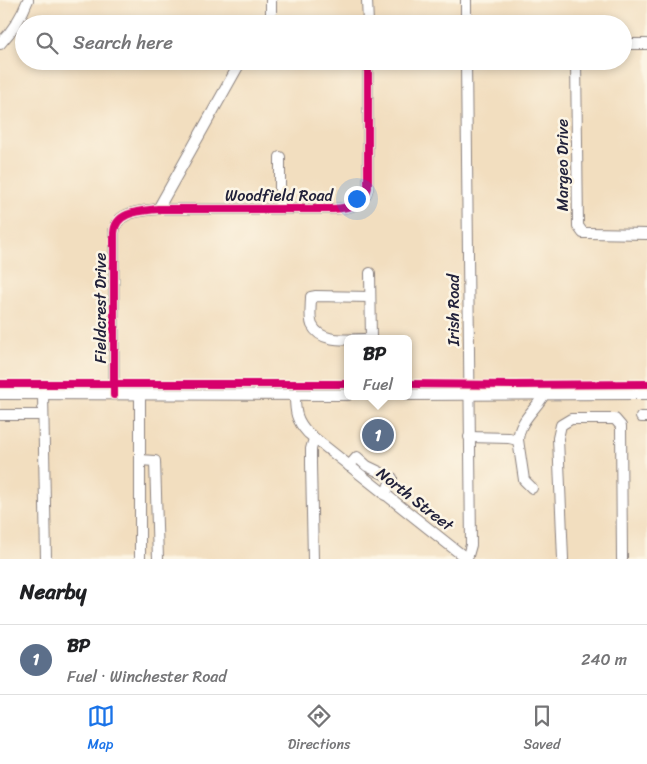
<!DOCTYPE html>
<meta charset="utf-8">
<style>
body{margin:0;font-family:Sriracha,sans-serif;background:#f2f2f2;color:#202124}
.you{position:absolute;left:356px;top:198px;width:18px;height:18px;margin:-12px;border:4px solid #fff;border-radius:50%;background:#1a73e8;box-shadow:0 0 0 8px #1a73e833}
.badge{display:grid;place-items:center;width:32px;height:32px;border-radius:50%;background:#1a73e8;color:#fff;font-size:16px;font-weight:700}
.pin{position:absolute;translate:-50% -50%;border:2px solid #fff;box-shadow:0 1px 5px #0006}
.popup{position:absolute;left:344px;top:335px;width:68px;height:65px;box-sizing:border-box;display:grid;place-content:center;border-radius:8px;background:#fff;filter:drop-shadow(0 1px 4px #0005);font-size:16px;white-space:nowrap;color:#757577}
.popup b{font-size:19px;color:#202124}
.popup::after{content:'';position:absolute;left:50%;top:100%;margin-left:-10px;border:10px solid transparent;border-top-color:#fff}
.list{margin:0;padding:0;list-style:none}
h2{display:flex;justify-content:space-between;align-items:center;height:65px;margin:0;padding:0 20px;font-size:21px}
h2 small{font-size:16px;font-weight:400;color:#757577}
.list li{display:grid;grid-template-columns:32px 1fr auto;gap:15px;align-items:center;box-sizing:border-box;height:70px;padding:0 20px;border-top:1px solid #e0e0e0}
.list b{display:block;font-size:19px;white-space:nowrap}
.list p{margin:0;font-size:16px;white-space:nowrap;color:#757577}
.list em{font-size:16px;font-style:normal;color:#757577}
.icon{flex:none;width:28px;height:28px;fill:none;stroke:currentColor;stroke-width:2;stroke-linecap:round;stroke-linejoin:round}
.map{position:relative;flex:none;width:647px;height:559px;overflow:hidden}
.search{position:absolute;background:#fff;box-shadow:0 2px 8px #0003;left:15px;right:15px;top:15px;height:55px;display:flex;align-items:center;gap:12px;box-sizing:border-box;padding:0 18px;border-radius:28px;color:#757577;font-size:19px}
.sheet{height:135px;background:#fff}
nav{display:flex;justify-content:space-around;align-items:center;box-sizing:border-box;height:70px;border-top:1px solid #e0e0e0;background:#fff;font-size:14px;color:#757577}
nav a{display:grid;justify-items:center;gap:2px}
nav .on{color:#1a73e8}
.map>svg:first-child{display:block}
.lines{fill:none;stroke-linecap:round;stroke-linejoin:round}
.minor-casing{stroke:#8a807d;stroke-width:12}
.minor{stroke:#fff;stroke-width:10}
.cycleway-casing{stroke:#fcf5e5;stroke-width:11}
.cycleway{stroke:#d6006c;stroke-width:8}
.labels{text-anchor:middle;dominant-baseline:central;stroke-width:5;stroke-linejoin:round;paint-order:stroke}
.street-label{font-size:16px;fill:#22223b;stroke:#fcf5e5}
</style>
<div class="map">
<svg width="647" height="559" viewBox="0 0 647 559">
<rect width="100%" height="100%" fill="#fcf5e5"/>
<filter id="ink" filterUnits="userSpaceOnUse"><feTurbulence type="fractalNoise" baseFrequency=".02" numOctaves="2"/><feDisplacementMap in="SourceGraphic" scale="10" xChannelSelector="R" yChannelSelector="G"/><feConvolveMatrix kernelMatrix="1 2 1 2 8 2 1 2 1" color-interpolation-filters="sRGB"/></filter>
<filter id="wash" filterUnits="userSpaceOnUse"><feTurbulence type="fractalNoise" baseFrequency=".0096" numOctaves="4" result="noise"/><feDisplacementMap in="SourceGraphic" scale="20" xChannelSelector="R" yChannelSelector="G"/><feGaussianBlur stdDeviation="1.12" result="paint"/><feColorMatrix in="noise" values="0 0 0 0 0 0 0 0 0 0 0 0 0 0 0 0 0 1.4 0 .05"/><feComposite in="paint" operator="in"/></filter>
<g filter="url(#wash)">
<rect width="100%" height="100%" fill="#f2debf"/>
</g>
<g filter="url(#ink)">
<g class="lines">
<defs>
<g id="minor">
<polyline points="271,0 271,24"/>
<polyline points="367,0 368,24"/>
<polyline points="466,0 466,24"/>
<path d="M0 44C12 31 22 16 28 0"/>
<polyline points="623,44 647,44"/>
<polyline points="466,61 471,545 467,559"/>
<polyline points="576,61 578,226 583,233 588,233 647,234"/>
<polyline points="280,157 280,209"/>
<polyline points="158,209 241,61"/>
<polyline points="370,273 371,339"/>
<path d="M364 339C348 339 321 344 312 325 309 318 311 305 311 297L316 296 370 297"/>
<polyline points="0,394 348,395"/>
<polyline points="43,394 46,559"/>
<path d="M114 395V233C115 211 142 211 158 209H333C348 208 364 206 368 188V61"/>
<polyline points="140,395 140,559"/>
<path d="M295 395C295 412 296 420 308 433L467 559"/>
<polyline points="408,395 647,394"/>
<polyline points="0,415 43,415"/>
<polyline points="641,417 647,417"/>
<path d="M469 437 509 438 518 440C519 421 535 410 544 395"/>
<polyline points="518,440 524,480 532,488"/>
<polyline points="140,460 155,461 158,559"/>
<polyline points="349,466 357,457 367,466 392,478 385,495"/>
<polyline points="313,559 311,464 311,449 314,439"/>
<polyline points="563,559 558,438 561,425 571,419 615,419 621,426 622,559"/>
</g>
</defs>
<use href="#minor" class="minor-casing"/>
<use href="#minor" class="minor"/>
<defs>
<g id="cycleway">
<polyline points="0,384 348,384"/>
<polyline points="408,384 513,385 647,384"/>
<path d="M114 395V233C115 211 142 211 158 209H333C348 208 364 206 368 188V61"/>
</g>
</defs>
<use href="#cycleway" class="cycleway-casing"/>
<use href="#cycleway" class="cycleway"/>
</g>
</g>
<g class="labels">
<g class="street-label">
<text transform="translate(562 165) rotate(-90)">Margeo Drive</text>
<text x="279" y="195">Woodfield Road</text>
<text transform="translate(100 308) rotate(-90)">Fieldcrest Drive</text>
<text transform="translate(453 310) rotate(-90)">Irish Road</text>
<text transform="translate(415 499) rotate(38)">North Street</text>
</g>
</g>
</svg>
<div class="you"></div>
<div class="pin badge" style="left:378px;top:435px;background:#5c6f8a">1</div>
<div class="popup"><b>BP</b>Fuel</div>
<div class="search"><svg class="icon" aria-label="search" viewBox="0 0 24 24"><circle cx="10" cy="10" r="6"/><path d="M15 15l6 6"/></svg>Search here</div>
</div>
<section class="sheet">
<h2>Nearby<small></small></h2>
<ul class="list">
<li><span class="badge" style="background:#5c6f8a">1</span><div><b>BP</b><p>Fuel · Winchester Road</p></div><em>240 m</em></li>
</ul>
</section>
<nav>
<a class="on"><svg class="icon" aria-label="map" viewBox="0 0 24 24"><path d="M3 6l6-2 6 2 6-2v14l-6 2-6-2-6 2zM9 4v14M15 6v14"/></svg>Map</a>
<a><svg class="icon" aria-label="directions" viewBox="0 0 24 24"><path d="M12 3l9 9-9 9-9-9zM9 14v-3h6M13 9l2 2-2 2"/></svg>Directions</a>
<a><svg class="icon" aria-label="saved" viewBox="0 0 24 24"><path d="M7 4h10v16l-5-4-5 4z"/></svg>Saved</a>
</nav>
